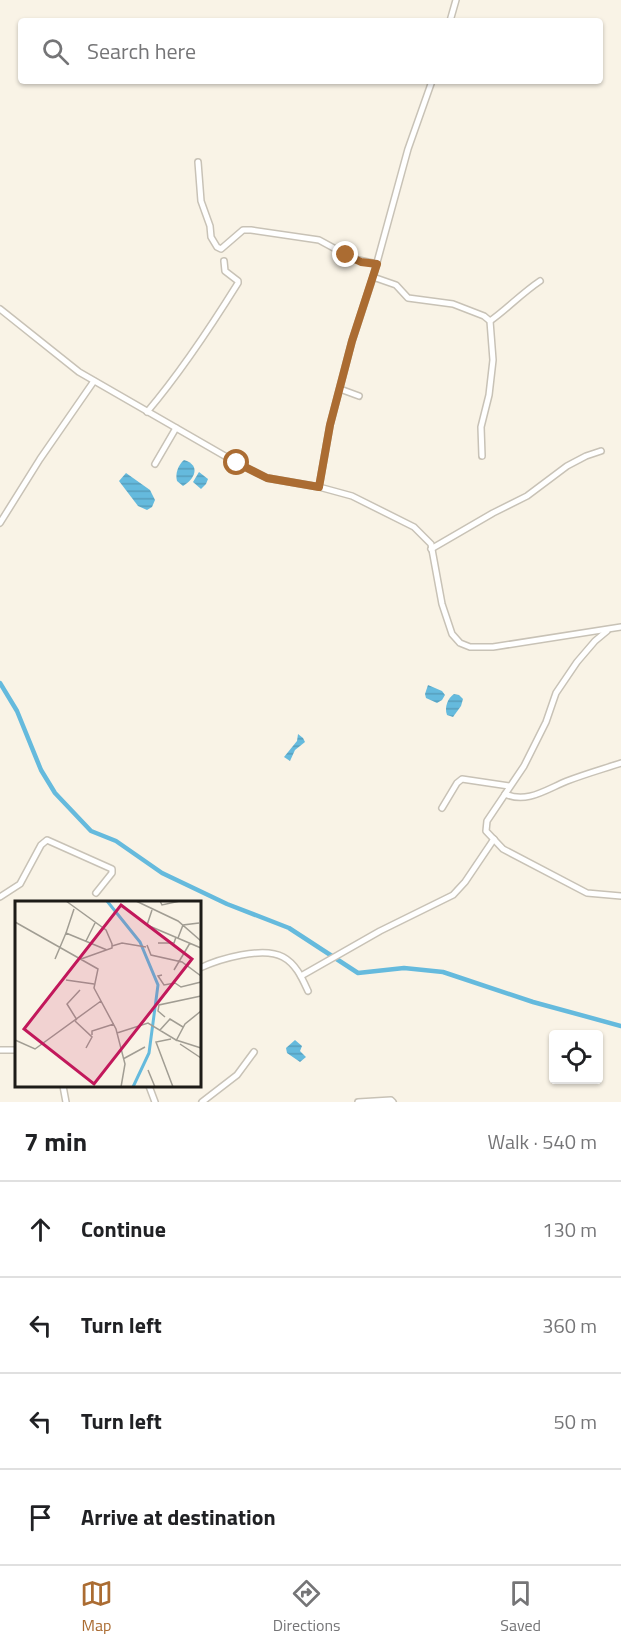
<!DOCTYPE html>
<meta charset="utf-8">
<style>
body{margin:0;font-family:"Titillium Web",sans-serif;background:#f6f6f6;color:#202124}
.controls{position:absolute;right:18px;bottom:18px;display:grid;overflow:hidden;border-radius:6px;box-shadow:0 2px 4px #0004}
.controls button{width:54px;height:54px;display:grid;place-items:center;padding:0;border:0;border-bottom:2px solid #e0e0e0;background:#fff;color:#202124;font:30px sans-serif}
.stop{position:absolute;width:18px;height:18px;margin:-14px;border:4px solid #ab6c32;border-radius:50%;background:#fff}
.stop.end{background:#ab6c32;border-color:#fff;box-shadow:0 2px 6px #0008}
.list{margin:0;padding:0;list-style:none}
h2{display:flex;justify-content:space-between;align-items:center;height:78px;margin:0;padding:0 24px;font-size:26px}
h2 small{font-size:20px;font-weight:400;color:#757577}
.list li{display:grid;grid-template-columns:39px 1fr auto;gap:18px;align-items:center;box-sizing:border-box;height:96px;padding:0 24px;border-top:2px solid #e0e0e0}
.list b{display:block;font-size:22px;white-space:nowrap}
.list em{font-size:20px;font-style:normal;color:#757577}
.icon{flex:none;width:33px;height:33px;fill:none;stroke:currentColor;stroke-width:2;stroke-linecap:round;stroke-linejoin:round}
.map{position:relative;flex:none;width:621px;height:1102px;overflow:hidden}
.search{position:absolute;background:#fff;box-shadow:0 2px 4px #0004;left:18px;right:18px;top:18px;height:66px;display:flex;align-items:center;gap:15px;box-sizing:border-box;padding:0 21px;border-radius:6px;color:#757577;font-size:22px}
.sheet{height:462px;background:#fff}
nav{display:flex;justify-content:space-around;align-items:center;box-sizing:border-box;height:84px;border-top:2px solid #e0e0e0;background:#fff;font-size:16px;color:#757577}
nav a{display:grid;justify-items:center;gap:3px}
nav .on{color:#ab6c32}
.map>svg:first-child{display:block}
.water{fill:url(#water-rules)}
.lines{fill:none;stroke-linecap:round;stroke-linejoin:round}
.canal{stroke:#65badd;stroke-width:4.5}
.minor-casing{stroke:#c8c2b6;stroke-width:8}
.minor{stroke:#fff;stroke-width:5}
.route{stroke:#ab6c32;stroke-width:8}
.inset-river{fill:none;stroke:#65badd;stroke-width:3}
.inset-road{fill:none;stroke:#a19d93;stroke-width:1.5}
.view{fill:#c2185b;fill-opacity:0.15;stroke:#c2185b;stroke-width:3}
.inset-edge{fill:none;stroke:#1d1b17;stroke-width:3}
</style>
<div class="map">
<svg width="621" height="1102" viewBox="0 0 621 1102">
<defs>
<pattern id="water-rules" width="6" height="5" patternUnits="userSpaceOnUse" patternTransform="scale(1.5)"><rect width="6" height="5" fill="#65badd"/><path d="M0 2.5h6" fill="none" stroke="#579fbd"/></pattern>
</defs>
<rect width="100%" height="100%" fill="#f9f3e6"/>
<g class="water">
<path d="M184 460C201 465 195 479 183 486L177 481C175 474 178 465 184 460Z"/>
<polygon points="199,472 208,479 206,484 201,489 193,482"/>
<polygon points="126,473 150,490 155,500 152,507 147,510 138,506 119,481"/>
<polygon points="428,685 442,691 445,695 442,700 437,703 426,698 425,694"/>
<path d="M454 694 459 695 463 699 461 706 453 717 447 715C444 707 448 698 454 694Z"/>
<polygon points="298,734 303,738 305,742 295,750 290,761 284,757 297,741"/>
<polygon points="295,1040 302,1046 300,1051 306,1057 300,1062 287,1053 286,1048"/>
</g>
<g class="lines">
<polyline class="canal" points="0,683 17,711 41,770 55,793 91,831 116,841 162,873 227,904 289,928 358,973 404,968 443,972 533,1002 621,1026"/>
<defs>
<g id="minor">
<polyline points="450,21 456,0"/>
<polyline points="198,162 201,201 210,226 211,237 217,247 221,249 243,230 251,230 319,240 354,259 377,264"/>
<polyline points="373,277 396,285 408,298 453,304 484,316 490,321 493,360 489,395 481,427 482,456"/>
<polyline points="0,309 79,372 237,463 267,478 319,487 352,496 414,527 431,544 442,604 452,634 460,643 470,647 493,647 621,627"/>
<path d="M490 321C507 309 522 293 540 281"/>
<polyline points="340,389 359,396"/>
<path d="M147 412C181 372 210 328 238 283V281L225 271 224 261"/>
<polyline points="155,464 176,428"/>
<polyline points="319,487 330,425 352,341 373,277 408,149 432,81"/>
<polyline points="0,523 40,459 94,381"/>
<polyline points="431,549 493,513 527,496 567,466 586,456 601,451"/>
<polyline points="607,631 595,641 577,662 556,693 546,722 524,766 487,821 486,831 503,849 587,893 621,896"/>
<path d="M505 794C527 804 547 789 567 781 585 774 603 769 621 763"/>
<polyline points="442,808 457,783 462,779 509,786"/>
<polyline points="0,897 20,884 41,845 47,840 112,869 112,873 96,893"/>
<path d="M200 968C219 959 263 946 283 957 296 964 302 978 308 991"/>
<polyline points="301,976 380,931 453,895 465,882 494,839"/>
<polyline points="0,1050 16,1050"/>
<polyline points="63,1086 66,1102"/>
<polyline points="149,1086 155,1102"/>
<polyline points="202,1102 237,1075 254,1052"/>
<polyline points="358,1102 391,1100 393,1102"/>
</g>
</defs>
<use href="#minor" class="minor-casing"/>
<use href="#minor" class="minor"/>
</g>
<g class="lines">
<polyline class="route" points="237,463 267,478 319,487 330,425 352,341 377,264 361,262 346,255"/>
</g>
<g transform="translate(15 901)">
<rect width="186" height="186" fill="#f9f3e6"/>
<path class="inset-river" d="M92 0 125 41 143 84 134 152 118 186"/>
<path class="inset-road" d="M51 0 91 29 97 43V47L66 58M121 0 163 20 186 40M145 0 147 4 165 0M59 8 51 32 92 49M137 9 132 24 186 47M0 21 83 68 79 87 101 128 110 163 106 186M163 37 168 24 184 22M71 40 80 22M143 42H159L161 36M132 44 136 54 167 61 186 75M97 45 107 42 131 46M40 58 51 32M159 69 175 42M147 74 143 75 149 84 160 82 166 86 186 81M51 79 79 83M150 116 143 110 144 104 186 95M62 119 52 103 65 89M60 120 77 136 71 147M145 129 155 118 168 126M102 132 133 122 161 139 186 147M77 134V130L99 123M156 138 141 141 158 186M0 139 20 148 86 100M161 140 170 123 186 110M165 143 186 157M108 158 130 146M133 169 140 186"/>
<path class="view" d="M106 4 177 58 79 183 9 128Z"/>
<rect width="186" height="186" class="inset-edge"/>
</g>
</svg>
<div class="controls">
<button><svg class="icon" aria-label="locate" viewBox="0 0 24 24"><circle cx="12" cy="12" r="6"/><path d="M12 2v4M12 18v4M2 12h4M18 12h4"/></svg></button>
</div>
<div class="stop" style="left:237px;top:463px"></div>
<div class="stop end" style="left:346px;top:255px"></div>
<div class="search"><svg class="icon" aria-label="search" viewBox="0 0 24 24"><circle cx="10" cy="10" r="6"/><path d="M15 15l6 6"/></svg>Search here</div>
</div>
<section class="sheet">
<h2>7 min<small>Walk · 540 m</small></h2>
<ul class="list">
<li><svg class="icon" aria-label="ahead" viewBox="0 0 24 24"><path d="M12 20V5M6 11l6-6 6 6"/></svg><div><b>Continue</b></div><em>130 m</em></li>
<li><svg class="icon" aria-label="left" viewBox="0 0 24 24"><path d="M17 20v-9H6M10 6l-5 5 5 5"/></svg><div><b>Turn left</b></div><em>360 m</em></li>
<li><svg class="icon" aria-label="left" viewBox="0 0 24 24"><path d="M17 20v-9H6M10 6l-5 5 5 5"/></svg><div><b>Turn left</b></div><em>50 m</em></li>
<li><svg class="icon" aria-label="arrive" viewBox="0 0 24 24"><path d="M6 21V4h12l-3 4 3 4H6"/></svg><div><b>Arrive at destination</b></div></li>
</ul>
</section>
<nav>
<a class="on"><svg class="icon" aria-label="map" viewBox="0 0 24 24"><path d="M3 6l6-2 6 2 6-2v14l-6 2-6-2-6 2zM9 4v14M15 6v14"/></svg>Map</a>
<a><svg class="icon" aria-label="directions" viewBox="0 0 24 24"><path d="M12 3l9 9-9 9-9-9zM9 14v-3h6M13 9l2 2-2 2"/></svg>Directions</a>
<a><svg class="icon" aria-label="saved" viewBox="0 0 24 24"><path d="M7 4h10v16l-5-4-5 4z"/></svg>Saved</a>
</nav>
